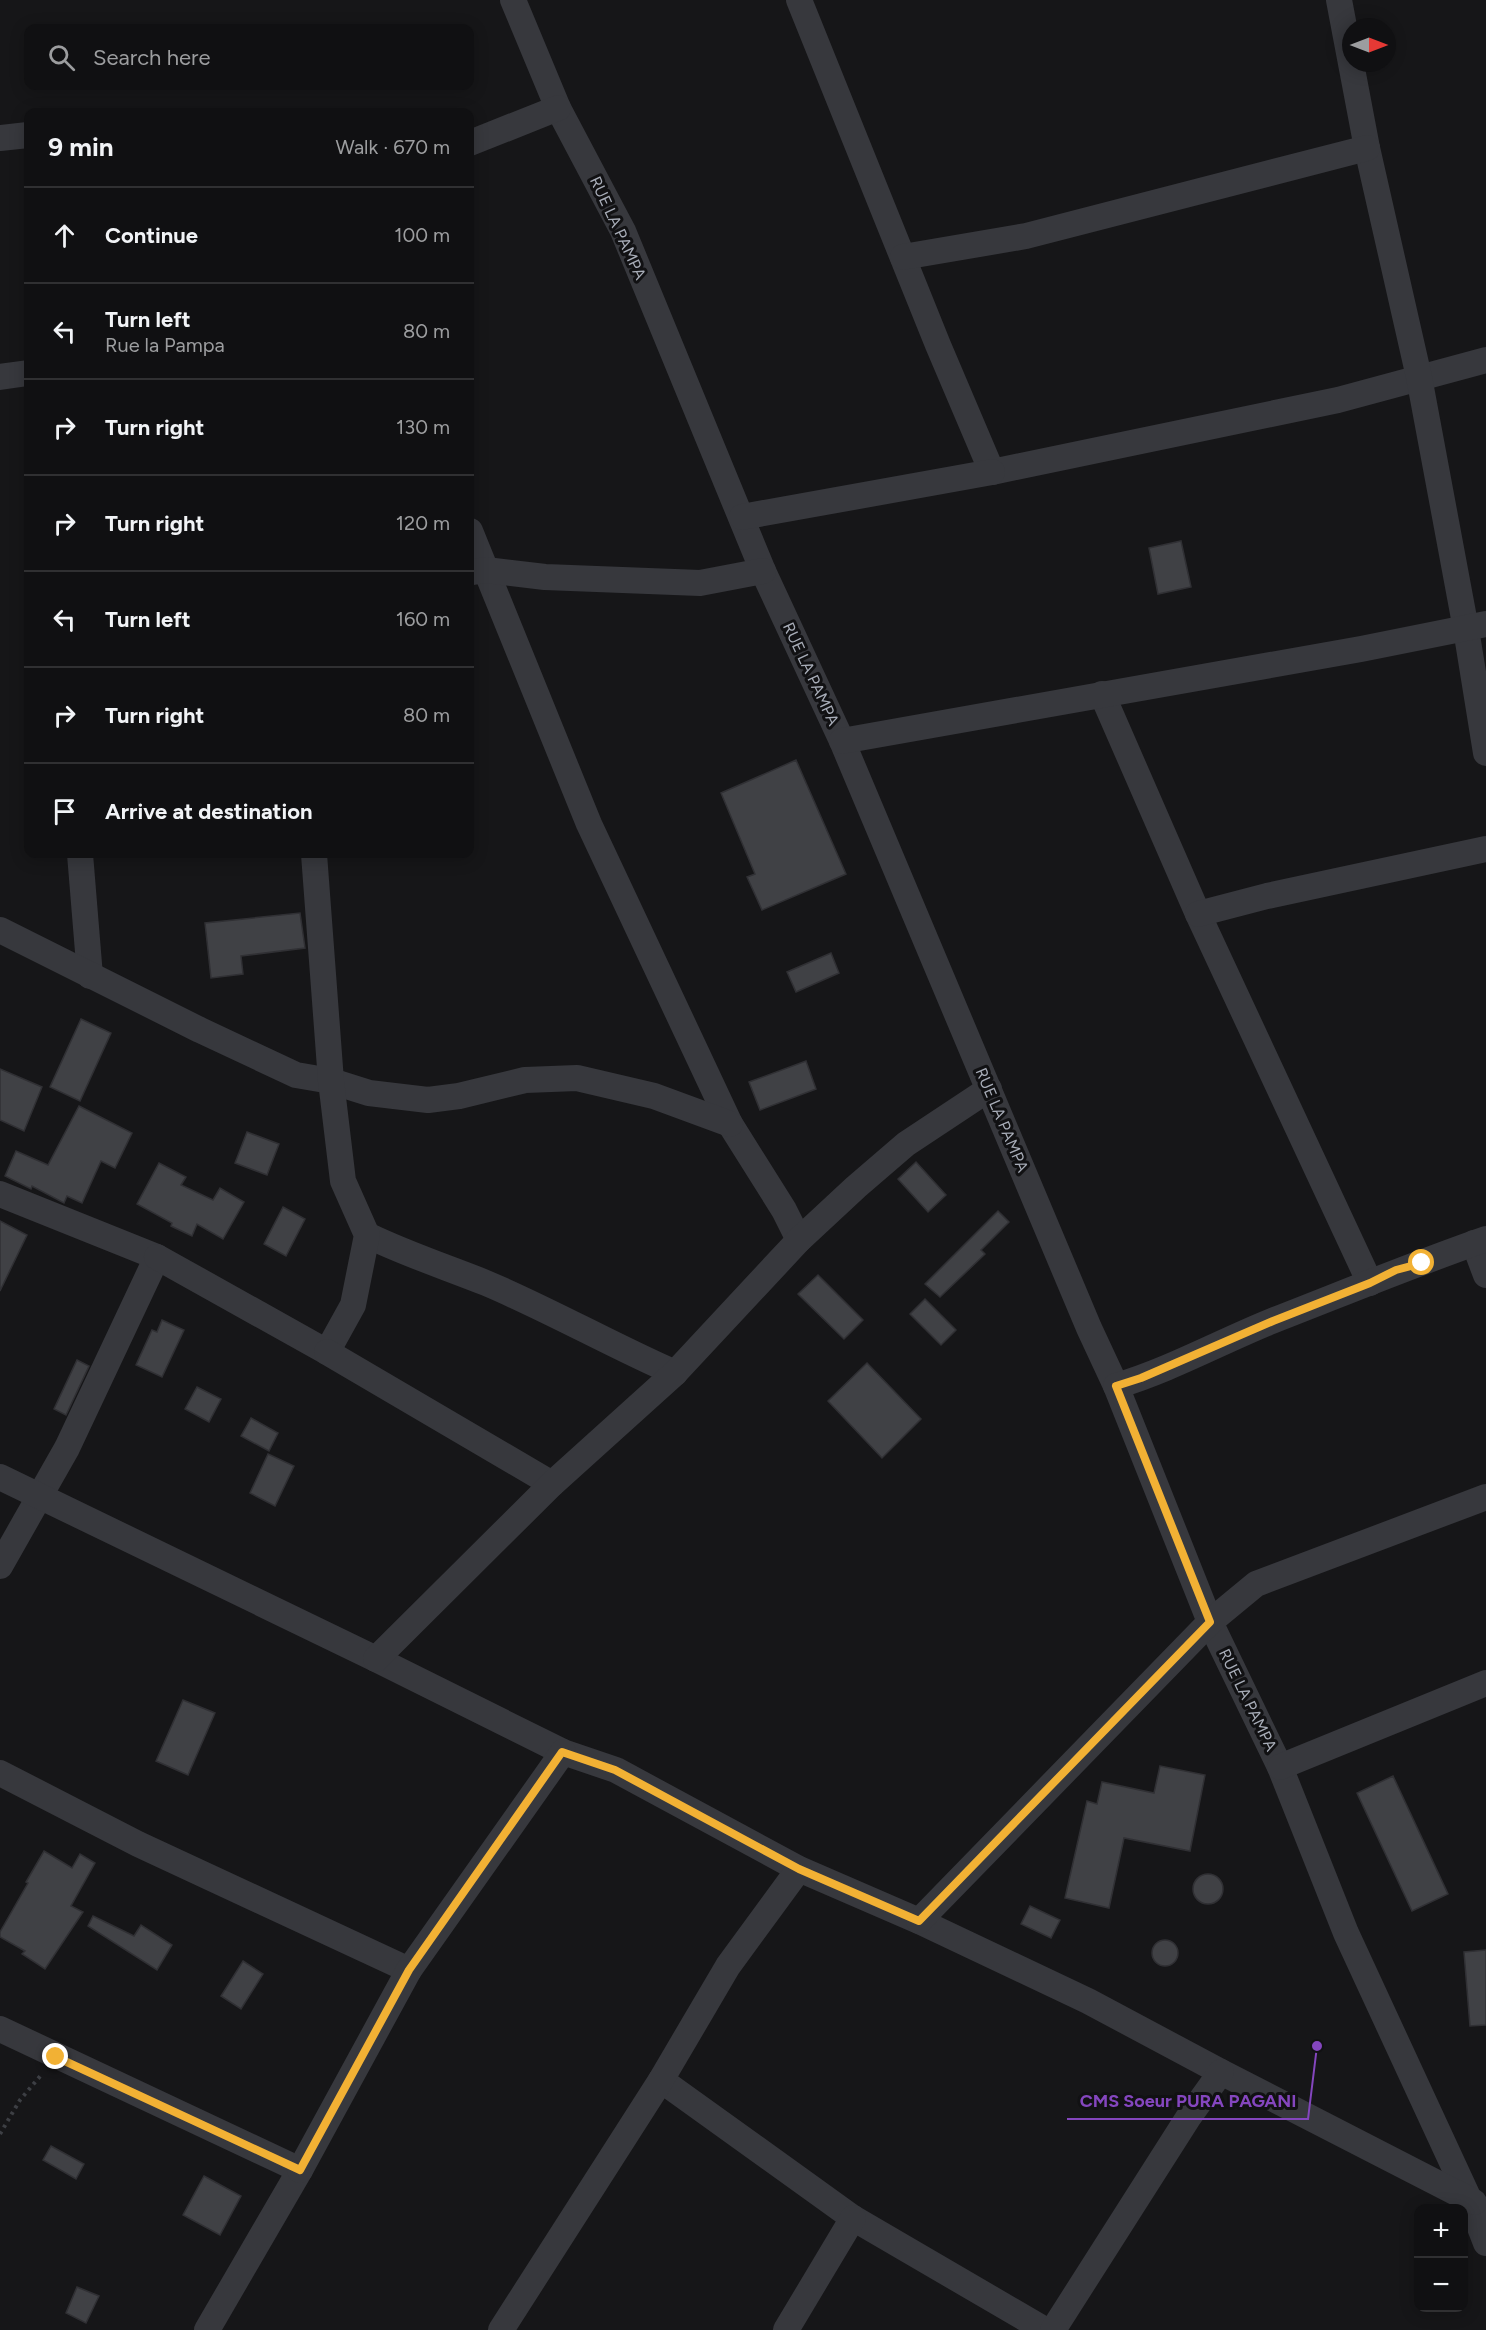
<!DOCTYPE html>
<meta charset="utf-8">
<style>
body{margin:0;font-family:Figtree,sans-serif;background:#19191b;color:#f1f3f6}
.controls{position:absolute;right:18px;bottom:18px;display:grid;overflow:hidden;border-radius:12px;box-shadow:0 3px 15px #0003}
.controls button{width:54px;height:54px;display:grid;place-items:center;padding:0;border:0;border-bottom:2px solid #303032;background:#101012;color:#f1f3f6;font:30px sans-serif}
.compass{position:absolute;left:1342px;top:18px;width:54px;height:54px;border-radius:50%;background:#101012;box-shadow:0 3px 15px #0003;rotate:90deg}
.stop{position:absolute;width:18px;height:18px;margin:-14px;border:4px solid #f2b134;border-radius:50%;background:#fff}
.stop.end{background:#f2b134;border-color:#fff;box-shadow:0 2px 6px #0008}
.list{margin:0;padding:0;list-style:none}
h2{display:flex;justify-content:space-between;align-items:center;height:78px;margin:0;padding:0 24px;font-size:26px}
h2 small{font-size:20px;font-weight:400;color:#9c9d9f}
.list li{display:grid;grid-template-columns:39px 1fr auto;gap:18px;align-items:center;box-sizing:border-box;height:96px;padding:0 24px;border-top:2px solid #303032}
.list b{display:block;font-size:22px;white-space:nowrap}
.list p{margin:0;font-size:20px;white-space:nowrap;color:#9c9d9f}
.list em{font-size:20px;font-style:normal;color:#9c9d9f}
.icon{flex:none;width:33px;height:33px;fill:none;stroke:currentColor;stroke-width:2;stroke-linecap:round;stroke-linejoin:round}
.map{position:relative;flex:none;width:1486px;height:2330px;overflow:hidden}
.search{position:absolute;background:#101012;box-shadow:0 3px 15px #0003;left:24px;top:24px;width:450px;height:66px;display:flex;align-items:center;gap:15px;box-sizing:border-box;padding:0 21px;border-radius:12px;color:#9c9d9f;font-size:22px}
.panel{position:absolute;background:#101012;box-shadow:0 3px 15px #0003;left:24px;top:108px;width:450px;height:750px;border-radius:12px}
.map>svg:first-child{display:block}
.building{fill:#404145;stroke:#303034;stroke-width:1.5}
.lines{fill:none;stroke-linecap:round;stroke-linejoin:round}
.path{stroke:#3d3f44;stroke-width:4;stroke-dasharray:3 4.5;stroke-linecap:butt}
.minor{stroke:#37383d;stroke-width:26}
.route{stroke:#f2b134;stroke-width:8}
.labels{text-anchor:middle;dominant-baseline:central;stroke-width:6;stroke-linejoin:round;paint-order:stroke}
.street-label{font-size:16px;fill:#a8adb8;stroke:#111113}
.leader{fill:none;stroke:#8446be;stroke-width:2}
.callout-dot{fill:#8446be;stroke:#111113;stroke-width:2}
.callout-label{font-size:18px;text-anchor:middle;font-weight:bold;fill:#8446be;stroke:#111113;stroke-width:6;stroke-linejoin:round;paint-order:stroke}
</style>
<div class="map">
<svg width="1486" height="2330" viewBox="0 0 1486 2330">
<rect width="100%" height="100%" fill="#161618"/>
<g class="building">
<polygon points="1181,541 1191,587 1158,594 1149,548"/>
<polygon points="796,760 846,874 762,910 747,877 755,874 721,793"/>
<polygon points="300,913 305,948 241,956 243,974 211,978 205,923"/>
<polygon points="831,953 839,973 796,992 787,972"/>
<polygon points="81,1019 111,1033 80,1101 50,1087"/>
<polygon points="806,1061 816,1089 760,1110 749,1082"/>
<polygon points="0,1069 42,1087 24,1131 0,1120"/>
<polygon points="79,1106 132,1133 115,1168 101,1161 82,1203 67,1196 64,1203 32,1186 31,1189 5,1176 16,1151 48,1165"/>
<polygon points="247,1132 279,1144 267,1175 235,1163"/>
<polygon points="916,1162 946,1195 928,1212 898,1179"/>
<polygon points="159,1163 186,1177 181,1185 213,1200 220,1188 244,1202 223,1239 197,1224 192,1236 171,1226 172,1223 137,1204"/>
<polygon points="283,1207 305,1219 286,1256 264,1244"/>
<polygon points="998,1211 1009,1222 981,1250 985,1254 940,1297 925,1284"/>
<polygon points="0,1221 27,1235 0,1291"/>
<polygon points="818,1275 863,1320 844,1339 798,1294"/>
<polygon points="925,1299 956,1330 941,1345 910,1314"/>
<polygon points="162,1320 184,1330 162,1377 136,1365 152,1330 157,1332"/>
<polygon points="77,1360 89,1366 66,1415 54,1409"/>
<polygon points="867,1363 921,1419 882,1458 828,1401"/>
<polygon points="197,1387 221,1399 209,1422 185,1409"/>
<polygon points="251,1418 278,1433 269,1451 241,1436"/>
<polygon points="268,1454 294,1466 275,1506 250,1493"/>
<polygon points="183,1700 215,1713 188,1775 156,1761"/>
<polygon points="1160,1766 1205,1775 1190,1851 1124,1838 1109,1908 1065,1898 1087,1801 1097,1804 1102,1782 1154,1793"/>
<polygon points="1393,1776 1448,1894 1412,1911 1357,1793"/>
<polygon points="44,1851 72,1868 80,1854 95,1863 71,1906 83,1912 45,1969 22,1954 25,1951 0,1937 0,1932 28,1883 26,1882"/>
<circle cx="1208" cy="1889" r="15"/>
<polygon points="1030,1906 1060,1920 1051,1938 1021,1924"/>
<polygon points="93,1916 134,1936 141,1925 172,1945 157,1970 88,1926"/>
<circle cx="1165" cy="1953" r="13"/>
<polygon points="1486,1950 1486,2025 1470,2026 1464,1952"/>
<polygon points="243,1961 263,1974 241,2009 221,1996"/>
<polygon points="51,2146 84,2164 76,2179 43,2160"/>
<polygon points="204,2176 241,2196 220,2235 183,2215"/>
<polygon points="77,2287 99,2296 86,2323 66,2313"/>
</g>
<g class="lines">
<polyline class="path" points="0,2134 20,2100 42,2074"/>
<g class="minor">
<polyline points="513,0 558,108 623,231 763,571 842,741 1089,1328 1116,1386 1210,1622 1280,1767 1346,1933 1469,2199 1486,2243"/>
<polyline points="799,0 938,345 992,472 1338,400 1486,360"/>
<polyline points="1339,0 1367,148 1419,377 1466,629 1486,753"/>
<polyline points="0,138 28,135"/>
<polyline points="470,143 558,108"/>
<polyline points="903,257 1026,236 1367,148"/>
<polyline points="0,377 28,373"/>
<polyline points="742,517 992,472"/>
<polyline points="470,531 589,824 730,1124 784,1210 799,1240"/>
<polyline points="473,572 486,570 545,577 700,583 763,571"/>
<polyline points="1102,694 1198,914 1370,1283"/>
<polyline points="842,741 1361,649 1486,624"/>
<polyline points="80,854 90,976"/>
<polyline points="1198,914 1267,896 1486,849"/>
<polyline points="0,930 200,1030 296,1075 331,1081 369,1093 428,1100 459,1096 525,1080 577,1078 654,1096 730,1124"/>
<polyline points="0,1194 157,1257 67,1448 0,1566"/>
<path d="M367 1235C406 1254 446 1267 486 1283 550 1310 611 1345 675 1373"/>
<polyline points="1474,1243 1486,1275"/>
<polyline points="157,1257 327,1352 353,1305 367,1235 343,1181 331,1081 314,854"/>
<polyline points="327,1352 552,1484"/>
<path d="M1116 1386C1170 1370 1220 1342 1272 1321 1344 1293 1414 1264 1486 1239"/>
<polyline points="0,1477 376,1659 563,1752 616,1770 799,1869 919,1921 1088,2001 1221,2072 1474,2202"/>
<polyline points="376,1659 552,1484 675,1373 799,1240 856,1187 906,1144 989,1089"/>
<polyline points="1280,1767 1486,1683"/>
<polyline points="0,1773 138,1844 409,1970"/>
<polyline points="919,1921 1210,1622 1256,1584 1486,1497"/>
<polyline points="0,2029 300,2170 207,2330"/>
<polyline points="661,2080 853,2218 1045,2330"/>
<polyline points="300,2170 409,1970 563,1752"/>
<polyline points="501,2330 661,2080 728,1966 799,1869"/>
<polyline points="786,2330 853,2218"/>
<polyline points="1053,2330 1188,2118 1221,2072"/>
</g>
</g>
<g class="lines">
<polyline class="route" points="56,2057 300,2170 409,1970 562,1752 615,1770 799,1869 919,1921 1210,1622 1116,1386 1141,1378 1273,1321 1370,1283 1396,1270 1422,1263"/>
</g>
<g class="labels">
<g class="street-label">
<text transform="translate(618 228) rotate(65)">RUE LA PAMPA</text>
<text transform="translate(811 674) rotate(65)">RUE LA PAMPA</text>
<text transform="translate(1002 1120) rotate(67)">RUE LA PAMPA</text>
<text transform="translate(1248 1700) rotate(64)">RUE LA PAMPA</text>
</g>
</g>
<path class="leader" d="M1317 2046L1308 2119H1067"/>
<circle class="callout-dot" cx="1317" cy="2046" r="6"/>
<g class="callout-label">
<text x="1188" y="2107">CMS Soeur PURA PAGANI</text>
</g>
</svg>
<div class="controls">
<button>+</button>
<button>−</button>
</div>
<svg class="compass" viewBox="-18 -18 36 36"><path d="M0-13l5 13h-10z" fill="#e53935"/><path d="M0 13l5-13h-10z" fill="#9c9d9f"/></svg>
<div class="stop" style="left:1422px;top:1263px"></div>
<div class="stop end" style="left:56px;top:2057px"></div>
<div class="search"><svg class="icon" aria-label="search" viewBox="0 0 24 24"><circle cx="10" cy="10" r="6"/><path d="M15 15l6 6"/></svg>Search here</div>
<section class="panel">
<h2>9 min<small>Walk · 670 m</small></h2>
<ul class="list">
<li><svg class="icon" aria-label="ahead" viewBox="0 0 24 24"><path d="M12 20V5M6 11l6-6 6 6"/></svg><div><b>Continue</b></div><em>100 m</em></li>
<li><svg class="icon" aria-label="left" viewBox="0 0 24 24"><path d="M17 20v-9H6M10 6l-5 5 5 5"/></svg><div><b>Turn left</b><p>Rue la Pampa</p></div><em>80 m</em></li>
<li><svg class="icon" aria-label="right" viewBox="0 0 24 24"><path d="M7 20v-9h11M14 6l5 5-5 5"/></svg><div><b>Turn right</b></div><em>130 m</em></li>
<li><svg class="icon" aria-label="right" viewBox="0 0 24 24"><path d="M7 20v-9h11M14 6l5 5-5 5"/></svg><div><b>Turn right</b></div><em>120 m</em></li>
<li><svg class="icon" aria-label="left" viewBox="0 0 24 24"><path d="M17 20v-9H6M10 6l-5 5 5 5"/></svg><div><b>Turn left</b></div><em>160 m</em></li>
<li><svg class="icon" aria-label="right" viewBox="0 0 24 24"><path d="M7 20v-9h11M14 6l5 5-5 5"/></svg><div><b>Turn right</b></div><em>80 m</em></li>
<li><svg class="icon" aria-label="arrive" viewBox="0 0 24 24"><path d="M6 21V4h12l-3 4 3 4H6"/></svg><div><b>Arrive at destination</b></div></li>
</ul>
</section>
</div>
